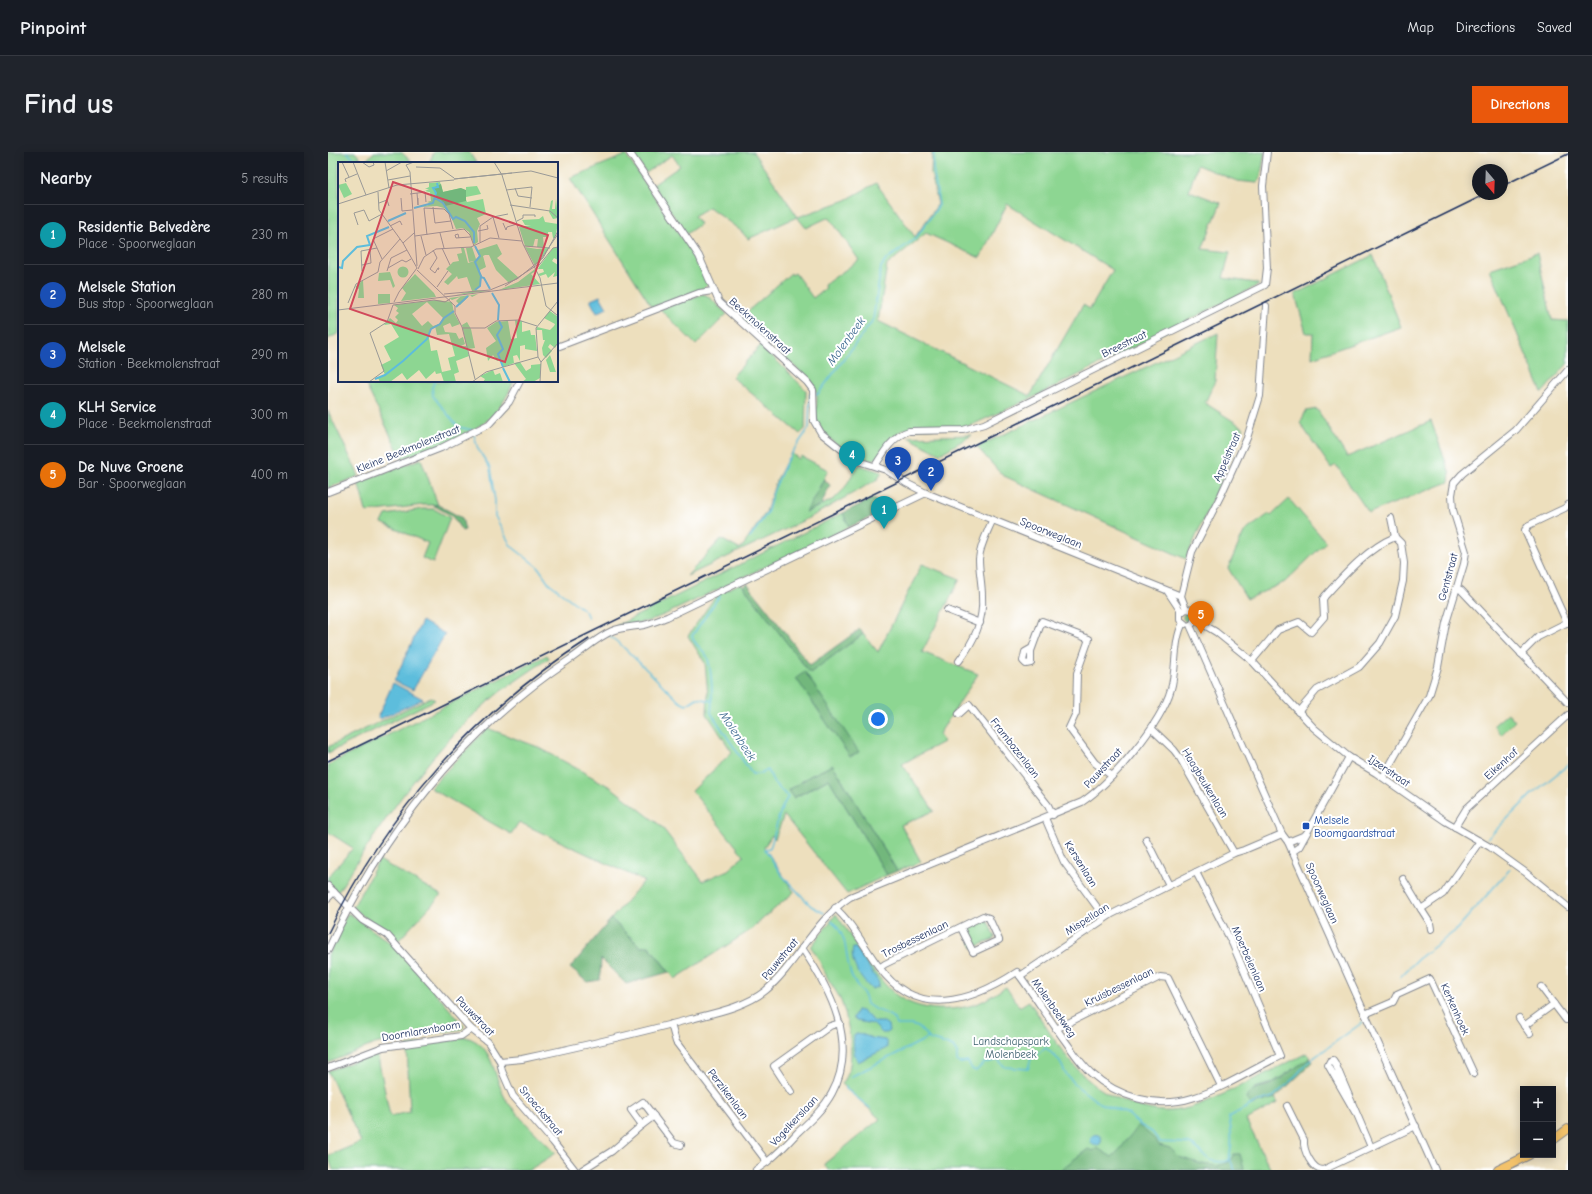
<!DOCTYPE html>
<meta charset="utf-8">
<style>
body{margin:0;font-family:"Comic Neue",sans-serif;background:#20242c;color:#f1f3f6}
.controls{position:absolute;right:12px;bottom:12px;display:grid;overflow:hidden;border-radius:0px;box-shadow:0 2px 10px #0003}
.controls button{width:36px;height:36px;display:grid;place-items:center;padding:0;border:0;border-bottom:1px solid #363941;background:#171b24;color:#f1f3f6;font:20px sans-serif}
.compass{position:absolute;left:1144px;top:12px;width:36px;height:36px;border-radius:50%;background:#171b24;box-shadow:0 2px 10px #0003;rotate:161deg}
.you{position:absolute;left:550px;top:567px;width:14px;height:14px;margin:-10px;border:3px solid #fff;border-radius:50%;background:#1a73e8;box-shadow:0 0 0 6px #1a73e833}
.badge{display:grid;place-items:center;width:26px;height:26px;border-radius:50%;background:#ea580c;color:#fff;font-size:13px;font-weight:700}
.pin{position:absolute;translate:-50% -33px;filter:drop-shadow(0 1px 2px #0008)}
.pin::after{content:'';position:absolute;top:21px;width:14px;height:12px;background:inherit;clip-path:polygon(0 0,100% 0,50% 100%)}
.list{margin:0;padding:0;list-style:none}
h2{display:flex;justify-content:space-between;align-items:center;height:52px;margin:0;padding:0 16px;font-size:17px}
h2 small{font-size:13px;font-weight:400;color:#9ea1a6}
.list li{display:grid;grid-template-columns:26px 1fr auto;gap:12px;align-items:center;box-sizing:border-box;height:60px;padding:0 16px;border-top:1px solid #363941}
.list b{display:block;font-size:15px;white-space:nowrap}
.list p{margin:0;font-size:13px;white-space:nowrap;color:#9ea1a6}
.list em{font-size:13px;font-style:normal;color:#9ea1a6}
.map{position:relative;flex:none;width:1240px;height:1018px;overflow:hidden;border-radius:0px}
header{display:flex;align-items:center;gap:24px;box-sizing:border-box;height:56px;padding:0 20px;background:#171b24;border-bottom:1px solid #363941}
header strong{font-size:19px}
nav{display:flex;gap:22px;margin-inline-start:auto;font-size:14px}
.intro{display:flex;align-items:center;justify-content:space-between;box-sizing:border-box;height:96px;padding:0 24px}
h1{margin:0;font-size:28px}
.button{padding:10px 18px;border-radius:0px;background:#ea580c;color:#fff;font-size:14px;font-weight:700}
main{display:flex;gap:24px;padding:0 24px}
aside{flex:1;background:#171b24;border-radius:0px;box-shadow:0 2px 10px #0003}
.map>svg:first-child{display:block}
.green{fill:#8dd692;stroke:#548278;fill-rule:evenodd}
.forest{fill:#72b77c;stroke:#46736d}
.water{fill:#5dbddc;stroke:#3c769d}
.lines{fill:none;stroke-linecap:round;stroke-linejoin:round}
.stream{stroke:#5dbddc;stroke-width:1.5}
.minor-casing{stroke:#84878e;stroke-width:8}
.major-casing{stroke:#84878e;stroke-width:10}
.minor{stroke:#fff;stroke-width:6}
.major{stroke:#f3c26a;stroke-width:8}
.rail{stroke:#1b2f5e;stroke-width:1.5}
.transit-dot{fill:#1a4fb4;stroke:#fff;stroke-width:1.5}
.labels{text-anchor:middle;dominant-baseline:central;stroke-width:4;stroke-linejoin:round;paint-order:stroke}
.street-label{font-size:11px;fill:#1b2f5e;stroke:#fff}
.transit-label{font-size:11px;fill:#164399;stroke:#fff;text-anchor:start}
.park-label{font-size:11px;fill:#3d616e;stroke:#fff}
.water-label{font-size:12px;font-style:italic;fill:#32618a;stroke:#fff}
.inset-river{fill:none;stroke:#5dbddc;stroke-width:2}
.inset-road{fill:none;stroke:#999997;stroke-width:1}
.view{fill:#d1495b;fill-opacity:0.15;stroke:#d1495b;stroke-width:2}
.inset-edge{fill:none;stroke:#1b2f5e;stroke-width:2}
</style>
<header>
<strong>Pinpoint</strong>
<nav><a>Map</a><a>Directions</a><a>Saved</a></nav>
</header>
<div class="intro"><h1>Find us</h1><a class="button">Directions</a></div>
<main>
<aside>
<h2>Nearby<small>5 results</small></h2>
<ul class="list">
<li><span class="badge" style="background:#0f9aa8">1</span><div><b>Residentie Belvedère</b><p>Place · Spoorweglaan</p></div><em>230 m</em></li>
<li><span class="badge" style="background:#1a4fb4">2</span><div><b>Melsele Station</b><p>Bus stop · Spoorweglaan</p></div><em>280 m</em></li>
<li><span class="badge" style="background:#1a4fb4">3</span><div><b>Melsele</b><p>Station · Beekmolenstraat</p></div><em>290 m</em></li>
<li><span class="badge" style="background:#0f9aa8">4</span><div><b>KLH Service</b><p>Place · Beekmolenstraat</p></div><em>300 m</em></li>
<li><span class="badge" style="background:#e8710a">5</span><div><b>De Nuve Groene</b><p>Bar · Spoorweglaan</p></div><em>400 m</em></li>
</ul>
</aside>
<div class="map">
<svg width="1240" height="1018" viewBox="0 0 1240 1018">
<rect width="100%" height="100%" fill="#fff"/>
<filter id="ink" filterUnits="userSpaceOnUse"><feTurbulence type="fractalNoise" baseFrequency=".025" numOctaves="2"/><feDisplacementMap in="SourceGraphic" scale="8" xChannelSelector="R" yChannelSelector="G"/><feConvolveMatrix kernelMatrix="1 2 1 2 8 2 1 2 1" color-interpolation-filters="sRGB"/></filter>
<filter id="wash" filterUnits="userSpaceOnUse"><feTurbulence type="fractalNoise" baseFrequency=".012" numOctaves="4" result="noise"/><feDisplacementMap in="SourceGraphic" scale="16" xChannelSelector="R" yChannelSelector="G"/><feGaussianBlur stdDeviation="0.9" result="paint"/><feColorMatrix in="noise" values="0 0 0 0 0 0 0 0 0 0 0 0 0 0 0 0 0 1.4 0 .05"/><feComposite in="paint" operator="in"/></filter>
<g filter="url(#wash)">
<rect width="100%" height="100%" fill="#eddfbd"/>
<g class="green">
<polygon points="0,0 27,0 36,11 46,0 73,0 85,11 11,11 11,181 0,187"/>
<polygon points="106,0 141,0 148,11 101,11"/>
<path d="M303 0H425L470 65 518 48 548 31 587 85 610 52 603 21 604 0H937L932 28 929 31 909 29 869 13 861 39 893 51 874 97 902 100 895 126 928 131 931 133 704 246 639 275 576 277C564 283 557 303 547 307 531 313 495 285 490 271 484 255 495 246 483 229L412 166 463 121 464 123 467 121 485 146 498 136 496 133 531 108 501 65 478 76 469 65 420 87 413 79 381 55 366 64 372 72 358 82 325 33 352 14 344 3 318 21ZM679 52 785 118 762 157 755 153 702 244 550 169 559 113 598 81 652 106Z"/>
<polygon points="298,3 373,114 380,132 375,137 324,155 242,26"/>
<polygon points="1209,101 1224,168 1240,169 1240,211 1214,241 1162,117"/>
<polygon points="1045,103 1073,175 984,206 985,181 978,181 967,142"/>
<polygon points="375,142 380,144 399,162 368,193 332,157"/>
<polygon points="890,181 887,229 877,251 916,276 858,407 674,323 649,295"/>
<polygon points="433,193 478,238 477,277 472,282 404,225"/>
<path d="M36 229H186C180 243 172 257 161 267 142 283 98 298 74 307Z"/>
<polygon points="989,257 1019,305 1103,269 1122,322 1121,330 1041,361 1008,313 1003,316 972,271 978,259"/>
<polygon points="0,259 31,324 0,336"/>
<polygon points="644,283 612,302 580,285"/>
<polygon points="463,301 471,307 473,304 500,318 479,360 506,347 516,337 530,313 554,320 550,327 481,366 359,424 393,387 411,397 415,394 438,360 448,329"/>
<polygon points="93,307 110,353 95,353 40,360 38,359 30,330"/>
<polygon points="961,347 998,390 957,430 919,447 900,416 916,380 941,362 943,364"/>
<polygon points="95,357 106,357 122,366 105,411 94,406 100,391 54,371 58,363"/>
<polygon points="515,361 521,375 338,462 321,469 288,474"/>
<polygon points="594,412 632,427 594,500 650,522 611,582 615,590 574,612 606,659 573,673 593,710 569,719 505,613 482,624 461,638 466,646 501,627 559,723 519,742 456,663 447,687 444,683 436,695 466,740 421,779 347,827 321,794 313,795 283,767 316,729 191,670 183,682 102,636 159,576 210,595 284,636 333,674 375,729 400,718 416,704 364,639 404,600 379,562 380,543 377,511 360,484 389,442 413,431 482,520 535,482 550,500"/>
<circle cx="860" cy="465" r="5"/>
<path d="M219 503 221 506C205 517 189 528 173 539 105 593 56 667 10 740L0 730V725L25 696 0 680V613Z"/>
<polygon points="103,545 107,548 0,601 0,595"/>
<polygon points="1180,561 1187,569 1173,583 1166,573"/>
<path d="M51 708 113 743 70 789C56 776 38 769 25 755Z"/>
<polygon points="19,762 22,762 68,795 136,874 134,877 64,888 47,892 0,911 0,803"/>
<path d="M508 762C523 784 551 832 571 845 594 860 627 860 651 851 660 847 669 840 678 835L691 855 701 849C718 874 733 901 755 923 773 942 815 961 843 959 868 957 891 944 914 933 935 923 957 912 979 901L983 906 944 931 927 936 923 953 947 946 950 951 918 968 943 1018H500L496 1012 552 967 514 932C530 914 521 870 513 849 509 839 501 830 496 819 493 811 488 802 483 795Z"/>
<polygon points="656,767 659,768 667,785 666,787 645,796 637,778"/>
<path d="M138 885C169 894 164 929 181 952 195 970 212 985 228 1001L201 1018H5L0 1004 33 990 0 919 49 901 62 964 82 960 79 894Z"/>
</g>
<g class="forest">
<polygon points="496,327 502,333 493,353 478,360"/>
<polygon points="546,346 554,360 521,375 515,361"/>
<polygon points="105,353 110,353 134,366 137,378 134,379 124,364"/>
<polygon points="419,431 482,513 532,477 535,482 482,521 415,434"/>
<polygon points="477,520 531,600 522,605 468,526"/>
<polygon points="505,613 569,719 559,723 501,627 465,646 461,638 482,624"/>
<polygon points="283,767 313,795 321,794 341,820 298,832 273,807 272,828 259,830 242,816"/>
<path d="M983 906 985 910 947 946 923 953 918 947C923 934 933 937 943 932 958 925 968 913 983 906Z"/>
<polygon points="810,973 828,988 831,993 842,996 851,1005 874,1012 889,1014 901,1010 906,1002 912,1002 916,1016 913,1018 732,1018 760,997 765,999 769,996 784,1005 793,996"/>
</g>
<g class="water">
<polygon points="272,144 279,156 269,161 263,150 263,148"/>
<polygon points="94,469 117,482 85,538 66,529"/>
<polygon points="65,531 95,547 52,567 50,564"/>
<path d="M525 796H528L550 829 551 832 550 835 544 837C533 829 521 809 525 796Z"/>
<polygon points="529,858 534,859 547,870 556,870 560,873 561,879 558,881 554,881 545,872 528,869 525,866"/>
<path d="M530 881 544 886 557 888 559 891V896L530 910C525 901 525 893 526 883Z"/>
<circle cx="768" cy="988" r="5.5"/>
</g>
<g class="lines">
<g class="stream">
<polyline points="19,0 30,11"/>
<polyline points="107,229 104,235 105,244 130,275 144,278"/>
<polyline points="486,242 490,242 545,168 553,115 558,108 588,86 611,53 605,16 606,0"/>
<polyline points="146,283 150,297 162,316 167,349 167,364 183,394 210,415 221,431 257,459 260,466"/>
<polyline points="422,386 439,361 445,340 459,308 481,276 482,242"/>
<path d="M392 443 364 484C366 494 378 498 380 507 384 522 385 545 383 561L424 622H431L440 618 446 631 460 645C450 659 448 679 442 696L437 697 453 722 483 754 496 761"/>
<polyline points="281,484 291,491 352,550 358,553 369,546 384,549"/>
<polyline points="1160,686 1204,642 1240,613"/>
<path d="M504 769C523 788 515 803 524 825 529 837 537 838 539 852 549 861 564 859 569 873H583L590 875 603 888 612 890 625 895 629 901V909L632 911 640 910 644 917 648 919 656 911 670 908 677 915 700 917 703 906 718 896 732 909 737 921 750 935 771 951 800 962 812 973 824 980 832 990C841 991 853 990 861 992 879 998 873 1013 900 1009 905 995 904 980 901 965L928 950 945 945 963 929 980 910 1035 870"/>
<polyline points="1072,825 1090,807 1127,779 1182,717"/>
<polyline points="522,925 600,886"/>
<polyline points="518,934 518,937 542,956"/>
<polyline points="901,1006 907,1018"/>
</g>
</g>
</g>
<g filter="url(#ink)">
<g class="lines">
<defs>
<g id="minor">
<polyline points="301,0 371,104 391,150 479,230 485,238 486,269 493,281 527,308 558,318 578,331 598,341 853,444"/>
<polyline points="229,195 371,141 385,139"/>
<path d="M547 314C555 301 566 283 581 279L635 278 656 272 937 133 939 116 935 34 939 0"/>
<polyline points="0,340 113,296 161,272 181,250 192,229"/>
<polyline points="1128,436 1133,438 1240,551"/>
<polyline points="840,440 852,458 852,468 857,472"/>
<polyline points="858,457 853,444 864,400 893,343 919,286 932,244 938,154"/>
<polyline points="619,458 652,471"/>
<polyline points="853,461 858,457 865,458 868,464 865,471"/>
<polyline points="868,468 888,480 924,509 986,576 1021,605 1048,621 1117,669 1162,695 1197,720 1240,755"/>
<polyline points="1239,471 1197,378 1201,373 1237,356 1240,353"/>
<polyline points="862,473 954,682 960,690 1107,1018"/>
<polyline points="704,496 697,500 695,509 698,512 703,511 703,499 714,469 761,487 749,521 748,561 741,576 767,611 784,624"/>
<polyline points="1193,502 1210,485 1240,470"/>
<path d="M631 509C646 489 656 469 654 444 654 432 651 419 651 407 652 393 659 381 664 369"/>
<path d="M924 509 950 478 971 470 983 480 996 465 995 447 997 444C1017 422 1040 396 1067 385"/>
<polyline points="970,560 989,538 1031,515 1052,491 1067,464 1075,429 1076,411 1073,391 1067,385 1063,366"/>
<polyline points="631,562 641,553 720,653 725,663"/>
<polyline points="824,577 846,598 852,606 906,701"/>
<polyline points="1055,625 1101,544 1110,515 1118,471 1136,412 1138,400 1125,358 1124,343 1126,331 1134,322 1188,278 1240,218"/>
<polyline points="717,666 736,710 777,766"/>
<polyline points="1127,675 1138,657 1240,563"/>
<polyline points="818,687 841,733"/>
<polyline points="960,690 977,683"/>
<polyline points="964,700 971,695 1021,605"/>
<polyline points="1075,727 1093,757 1115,742 1152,689"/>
<polyline points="0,734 34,768 59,783 143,877 160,890 172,909 174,919 185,944 225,990 247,1018"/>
<polyline points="0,746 6,740"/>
<path d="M507 756C524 770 537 797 551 815 589 868 643 850 689 820 706 843 721 867 738 890 746 901 753 912 763 921 790 945 829 957 864 946 895 937 923 918 952 904L905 793 868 720"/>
<polyline points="1093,757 1102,771 1103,777"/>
<path d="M0 798C53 682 135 579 241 508 255 499 268 486 284 479 294 475 305 475 316 473 324 471 331 468 339 465L598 341"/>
<polyline points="551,816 557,812 655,764 661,766 671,788 645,800 633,776"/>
<polyline points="692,824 784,762 906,701 916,698 954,682"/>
<polyline points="1213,835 1238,868 1240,867"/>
<polyline points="1037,862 1065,850 1069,842 1102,827 1146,922"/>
<polyline points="1191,866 1202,882"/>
<polyline points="343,872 348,890 439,1010 428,1018"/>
<polyline points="1196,874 1226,852"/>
<polyline points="728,877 832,825 840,826 893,934"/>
<path d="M172 909 194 907C250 895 307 882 363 867 386 861 417 855 437 839 469 812 486 769 522 745L754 650C784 630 833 572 843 537 849 517 845 489 855 471"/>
<polyline points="0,916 55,895 133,884 143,877"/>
<polyline points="463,940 446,914 502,874 512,871"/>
<path d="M959 954 976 988C975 998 984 1018 995 1018L1088 974"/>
<polyline points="1027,960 1000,913 1002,909 1005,908 1007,911 1043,995"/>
<polyline points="314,973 326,964"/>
<path d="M439 1010C451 1001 460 991 470 980 483 968 496 956 504 941 531 892 502 837 474 796"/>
<polyline points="254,1018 284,999 314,973 303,958 315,950 346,991 353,993"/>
</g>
<g id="major">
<polyline points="1225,988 1240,977"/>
<polyline points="1170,1018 1201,1003"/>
</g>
</defs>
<use href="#minor" class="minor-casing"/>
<use href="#major" class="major-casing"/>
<use href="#minor" class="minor"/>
<use href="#major" class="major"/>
<g class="rail">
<polyline points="1174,34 1240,2"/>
<polyline points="0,609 1158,42"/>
<path d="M0 781C58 661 148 558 261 487"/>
</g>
</g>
</g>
<rect class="transit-dot" x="974" y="670" width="8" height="8" rx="2"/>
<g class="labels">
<g class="street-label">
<text transform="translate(432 174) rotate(42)">Beekmolenstraat</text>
<text transform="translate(796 192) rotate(-26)">Breestraat</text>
<text transform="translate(80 297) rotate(-22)">Kleine Beekmolenstraat</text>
<text transform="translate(899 305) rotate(-66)">Appelstraat</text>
<text transform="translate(723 381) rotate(22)">Spoorweglaan</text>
<text transform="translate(1120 425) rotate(-75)">Gentstraat</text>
<text transform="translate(687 596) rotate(52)">Frambozenlaan</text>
<text transform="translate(1173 612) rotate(-42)">Eikenhof</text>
<text transform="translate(775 616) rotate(-47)">Pauwstraat</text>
<text transform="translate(1061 619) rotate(34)">Ijzerstraat</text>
<text transform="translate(877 631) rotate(59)">Haagbeukenlaan</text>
<text transform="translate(753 712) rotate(58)">Kersenlaan</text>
<text transform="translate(994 741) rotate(66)">Spoorweglaan</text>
<text transform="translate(759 767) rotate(-33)">Mispellaan</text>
<text transform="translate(587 787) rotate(-26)">Trosbessenlaan</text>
<text transform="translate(452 807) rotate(-50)">Pauwstraat</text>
<text transform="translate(921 807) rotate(66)">Moerbeienlaan</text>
<text transform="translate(791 835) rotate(-26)">Kruisbessenlaan</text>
<text transform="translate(726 856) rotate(55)">Molenbeekweg</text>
<text transform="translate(1127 857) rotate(66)">Kerkenhoek</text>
<text transform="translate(147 864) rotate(46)">Pauwstraat</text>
<text transform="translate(93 879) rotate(-10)">Doornlarenboom</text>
<text transform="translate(400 942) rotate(53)">Perzikenlaan</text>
<text transform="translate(213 959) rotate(50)">Snoeckstraat</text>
<text transform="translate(466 969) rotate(-47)">Vogelkerslaan</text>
</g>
<g class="transit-label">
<text x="986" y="668">Melsele<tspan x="986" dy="13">Boomgaardstraat</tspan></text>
</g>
<g class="park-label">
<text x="683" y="889">Landschapspark<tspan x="683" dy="13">Molenbeek</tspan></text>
</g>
<g class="water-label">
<text transform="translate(518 189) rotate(-54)">Molenbeek</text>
<text transform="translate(410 584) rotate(57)">Molenbeek</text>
</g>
</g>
<g transform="translate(10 10)">
<rect width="220" height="220" fill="#eddfbd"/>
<path d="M102 20 105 30 123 26 129 40 145 37 148 52 139 56 142 62 139 69 140 80 136 83 131 70 125 66 118 67 112 52 106 46 99 44 83 45 91 43 92 41 89 40 93 39 92 30 87 31 91 30 87 29 91 27H87L91 25V21ZM8 21 14 32 6 36 0 23ZM139 24 143 32 128 35V25ZM218 37 220 56 215 57 211 50 213 39 215 38 214 47H217ZM205 54 207 60 220 62 217 76H215L214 70H210V75H205L206 85H199L200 77H197L195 85 187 84 181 65 193 63H187L184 58 201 57ZM159 82 164 92 159 96 181 116 171 121 158 108 151 93H147L145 94 148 105 142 108V124L137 128 151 129 118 133 134 129 129 115 120 117 119 114 110 123 106 120 114 112 108 107 115 100 121 99 119 92 124 91 123 86H126L130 101 136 99 131 100 128 86 134 85 138 97 142 95 140 88ZM187 85 199 87 211 86 197 104ZM220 85V98L216 96 214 99 220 103 219 114 215 115 217 110 210 116 208 112 202 114 200 112 206 110 205 107H200L201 105 215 86ZM59.5 110a5.5 5.5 0 1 1 11 0a5.5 5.5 0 1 1-11 0ZM197 107 198 109 193 112 202 122 161 128 180 120ZM52 110 57 124 55 126 52 118 40 119 41 111ZM77 112 96 131 98 135 63 139 68 131 64 126ZM25 118 26 136H20L21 127 17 125ZM40 132H52V141L40 142ZM140 132 134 135 132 133 122 143 118 139 122 135 114 138 111 136ZM98 138 114 140 116 151 122 162 114 165 112 161 105 164 107 170 118 171 121 177 125 175 127 182 123 184H128L131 194 118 199 121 210 116 212 118 220H106L103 211 98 212 97 209 88 217 81 208 69 218 64 211 52 220H42L40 216 47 213 43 203 53 198 46 184 61 175 53 162 46 163 52 156 58 161 60 158 57 155 61 151 58 149 60 146 56 143ZM89 140 105 156 101 162 95 164 90 159 84 164 74 152ZM97 164 99 173 111 172 117 194 110 196 113 208 104 210 99 188 93 189 91 176 93 167ZM212 149 220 155V181L217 186 212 182 210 185 214 189 208 196 205 193 204 186 207 178H205L204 168H198L199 165 212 168 216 164 217 162 206 156ZM177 158 184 159V170L192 168 193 173H197L199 189 187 187V183L182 184V199L179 193 175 194 176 201 165 205 163 197 159 199 155 193 150 199 148 186 158 179 149 166 158 160 170 159 173 177 179 176ZM129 160 133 167 137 186 129 187 124 163ZM212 193 218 210H212L208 198ZM182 200 188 209 193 206V203L203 202 202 216 195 220H184L188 217 176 201ZM155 208 157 213 162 211 165 220H145L147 217 142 214Z" fill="#8dd692" fill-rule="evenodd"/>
<path d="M103 22 105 30 123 26 128 28V39L107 44 103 38 96 36 98 30 95 26Z" fill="#72b77c"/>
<path class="inset-river" d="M97 36 105 41 115 57 118 55 127 59 136 70V81M76 46 95 41 98 31 95 26 100 25 99 21M50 59 68 51M0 105 4 106 5 99 19 85 32 83 29 74 51 65M143 115 146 116 152 127M137 128 142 124 143 114 137 100 142 94 137 84M154 131 161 143 160 158M118 145 130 134M161 159 164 165 159 173 165 187 160 192 165 205M165 206 172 220M37 217 47 213 65 199 89 177 93 167 102 162 106 156 116 149"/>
<path class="inset-road" d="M4 0 11 15M15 0 28 33M24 0 31 5 36 3 35 0M47 0 51 26M156 0 164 13 185 82 202 116 208 144 220 154M78 5 102 6 116 16M48 9 64 0M72 10 79 104M72 10 68 3 76 0M174 11 116 17 193 9 220 16M50 18 72 14M8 20 7 17 19 12M177 26 180 34 194 36M168 28 194 25 192 45M40 30 41 48 65 81 79 106 61 130 56 140M79 31 80 43V36M72 32 87 30 88 40M63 36 64 49 74 48M41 41 49 38 51 44M0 42 59 23 116 18M172 43 212 49 220 56M95 45 97 61 113 59M179 59 185 56V53H197V55M165 61 168 68 169 65 179 62M20 63 16 51 26 48 31 59 44 52M52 64 62 59 64 63M140 69 150 67 149 63M102 71 106 86M89 73 86 46 106 47 111 52 115 67M77 74 126 67 132 73 136 84M83 74 88 93M121 76 120 72 117 73 118 76 132 75 133 74M161 76 155 55 170 52M142 80V64L155 55M65 81 76 71M186 84 212 86M104 86 112 103M95 88 99 96 92 107 97 111 100 106H101L100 108M44 97 35 77 55 67M24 103 33 101 32 88M50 106 64 98 68 100 73 97M80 107 86 95 98 87 133 85 152 76 184 79M198 107 215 86 220 85M79 108 117 144V151L124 165 137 217M24 109 23 89 39 86M49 109 53 96 69 88M167 124 199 103 220 72M99 125 110 109M106 132 152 128 179 117 205 96 220 69M10 141 18 122 40 110 42 100 62 77M0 148 220 121M124 166H147L158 159 180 158 199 164M203 200 200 195 198 166 220 139M203 200 220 181M31 220 46 209 32 171 49 160 55 143 96 138 107 140 112 137M134 220 148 210 200 195M202 220 203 200"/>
<path class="view" d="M55 20 210 73 167 200 12 147Z"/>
<rect width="220" height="220" class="inset-edge"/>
</g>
</svg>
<div class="controls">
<button>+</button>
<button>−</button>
</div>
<svg class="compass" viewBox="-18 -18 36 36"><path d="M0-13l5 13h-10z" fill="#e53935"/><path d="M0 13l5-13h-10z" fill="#9ea1a6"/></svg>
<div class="you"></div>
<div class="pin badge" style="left:556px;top:377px;background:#0f9aa8">1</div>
<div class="pin badge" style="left:603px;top:339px;background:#1a4fb4">2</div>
<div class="pin badge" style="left:570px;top:328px;background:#1a4fb4">3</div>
<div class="pin badge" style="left:524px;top:322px;background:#0f9aa8">4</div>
<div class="pin badge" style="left:873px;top:482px;background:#e8710a">5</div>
</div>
</main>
